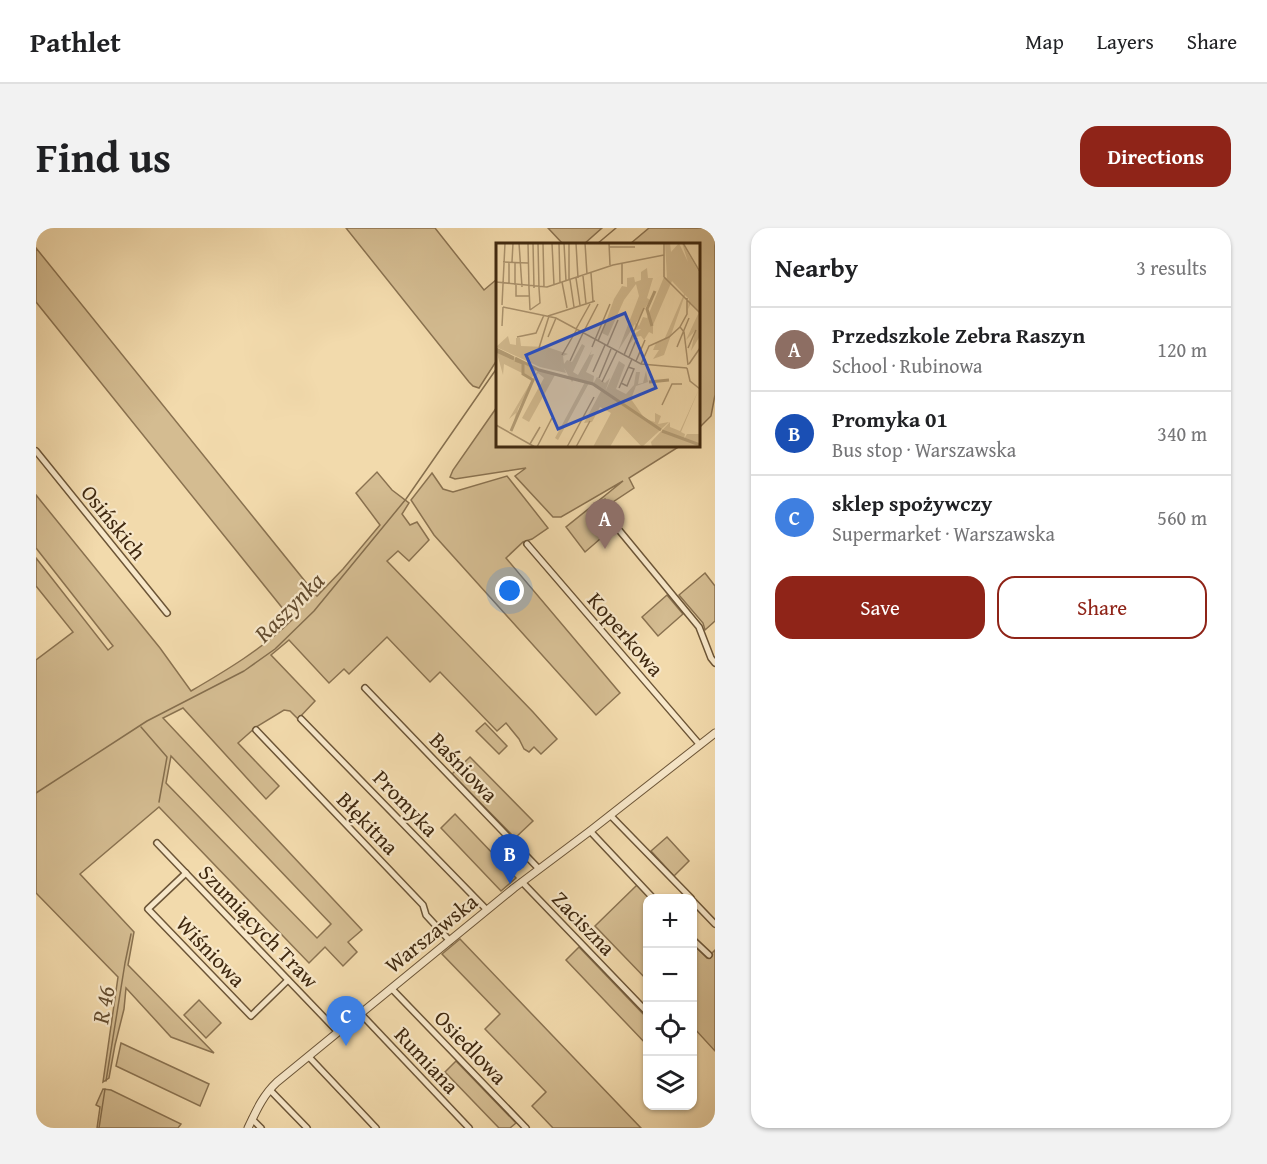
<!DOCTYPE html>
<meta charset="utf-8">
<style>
body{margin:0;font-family:"Gentium Book Plus",serif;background:#f2f2f2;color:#202124}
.controls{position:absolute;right:18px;bottom:18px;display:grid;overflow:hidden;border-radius:12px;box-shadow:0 2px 4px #0004}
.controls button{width:54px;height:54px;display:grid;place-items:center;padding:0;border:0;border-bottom:2px solid #e0e0e0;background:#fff;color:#202124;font:30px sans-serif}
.you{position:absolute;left:474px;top:363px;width:21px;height:21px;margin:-15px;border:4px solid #fff;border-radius:50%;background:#1a73e8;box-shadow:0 0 0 9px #1a73e833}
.badge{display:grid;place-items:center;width:39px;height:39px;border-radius:50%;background:#8f2418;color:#fff;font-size:20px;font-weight:700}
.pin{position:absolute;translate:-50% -50px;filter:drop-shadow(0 2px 3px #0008)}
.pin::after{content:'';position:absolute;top:32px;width:21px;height:18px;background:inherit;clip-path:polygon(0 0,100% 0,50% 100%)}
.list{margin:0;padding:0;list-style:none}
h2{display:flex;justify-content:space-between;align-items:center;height:78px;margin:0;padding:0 24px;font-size:26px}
h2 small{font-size:20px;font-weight:400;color:#757577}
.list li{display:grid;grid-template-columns:39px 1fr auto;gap:18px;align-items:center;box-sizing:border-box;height:84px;padding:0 24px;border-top:2px solid #e0e0e0}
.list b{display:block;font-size:22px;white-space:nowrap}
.list p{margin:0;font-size:20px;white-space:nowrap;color:#757577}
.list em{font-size:20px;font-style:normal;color:#757577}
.actions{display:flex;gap:12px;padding:18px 24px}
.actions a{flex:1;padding:14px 0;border:2px solid #8f2418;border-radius:18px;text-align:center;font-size:21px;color:#8f2418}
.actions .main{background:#8f2418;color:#fff}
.icon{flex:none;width:33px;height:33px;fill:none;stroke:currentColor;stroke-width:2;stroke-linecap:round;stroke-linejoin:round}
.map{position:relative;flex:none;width:679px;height:900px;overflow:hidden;border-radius:18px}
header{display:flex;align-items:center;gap:36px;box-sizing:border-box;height:84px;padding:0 30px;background:#fff;border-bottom:2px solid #e0e0e0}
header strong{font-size:28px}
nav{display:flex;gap:33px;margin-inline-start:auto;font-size:21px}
.intro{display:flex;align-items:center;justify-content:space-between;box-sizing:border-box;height:144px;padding:0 36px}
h1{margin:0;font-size:42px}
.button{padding:15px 27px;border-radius:18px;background:#8f2418;color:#fff;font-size:21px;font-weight:700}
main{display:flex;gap:36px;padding:0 36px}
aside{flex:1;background:#fff;border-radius:18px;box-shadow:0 2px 4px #0004}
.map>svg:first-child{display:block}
.green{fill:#d4bc91;stroke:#8a7250;stroke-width:1.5;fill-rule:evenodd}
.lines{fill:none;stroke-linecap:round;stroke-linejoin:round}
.stream{stroke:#866f4e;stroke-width:1.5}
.minor-casing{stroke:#6c5537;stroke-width:8}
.tertiary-casing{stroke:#6c5537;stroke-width:9}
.minor{stroke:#f7e7c9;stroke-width:5}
.tertiary{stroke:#f7e7c9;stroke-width:7}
.labels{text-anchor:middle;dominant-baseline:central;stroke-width:4.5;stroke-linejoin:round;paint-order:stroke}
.street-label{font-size:22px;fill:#402910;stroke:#f7e7c9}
.water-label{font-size:24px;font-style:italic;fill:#634c2f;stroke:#f7e7c9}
.inset-river{fill:none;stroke:#b59e77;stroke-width:3}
.inset-road{fill:none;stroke:#ab936e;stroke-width:1.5}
.view{fill:#1d4ed8;fill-opacity:0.15;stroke:#1d4ed8;stroke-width:3}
.inset-edge{fill:none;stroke:#402910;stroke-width:3}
</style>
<header>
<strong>Pathlet</strong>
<nav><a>Map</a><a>Layers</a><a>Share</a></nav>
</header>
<div class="intro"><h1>Find us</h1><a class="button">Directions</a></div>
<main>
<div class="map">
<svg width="679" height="900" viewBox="0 0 679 900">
<rect width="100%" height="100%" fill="#f2daac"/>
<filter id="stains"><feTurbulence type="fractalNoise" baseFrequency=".00333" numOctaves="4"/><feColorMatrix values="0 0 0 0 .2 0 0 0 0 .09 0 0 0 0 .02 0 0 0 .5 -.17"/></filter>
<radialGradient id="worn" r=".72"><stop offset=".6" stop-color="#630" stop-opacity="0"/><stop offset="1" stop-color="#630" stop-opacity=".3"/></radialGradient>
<g class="green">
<polygon points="310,0 399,0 448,62 461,51 461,132 443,160 437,158 433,154"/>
<polygon points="512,0 566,0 548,16 527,16"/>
<polygon points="613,0 679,0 679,167 675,188 663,200 662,16 594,16"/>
<path d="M0 20 281 368 307 341 344 297 320 265 341 244 356 262 373 275 366 286 374 297 381 294 393 312 373 333 362 323 351 333 497 484 521 511 505 526 498 519 493 524 488 521 483 511 470 495 461 503 404 444 394 454 351 409 313 446 308 441 293 455 253 412 235 427 279 473 262 491 254 483 248 482 220 499 202 515 243 558 230 571 147 480 127 490 326 702 312 714 321 724 307 738 289 719 273 735 123 579 44 646 98 704 92 737 178 825 135 809 90 760 88 781 79 817 73 850 67 854 82 749 0 665V432L37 404 0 358V330L72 422 77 418 0 320V267L124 420 155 463C191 442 226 421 256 392L0 74ZM135 528 295 696 281 710 130 555Z"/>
<path d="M461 179V218H644L593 250 598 260 571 278 570 282 575 288 574 289C570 284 567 281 571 275L569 271 554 281 571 305 549 324 530 299 587 253 525 289H517L479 248 490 240 419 251 414 249 417 242Z"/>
<polygon points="396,245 407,261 417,264 471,248 512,300 496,311 487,314 470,330 584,465 560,487 398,307 375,272"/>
<polygon points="669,345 679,358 679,393 669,402 667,395 643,367"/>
<polygon points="631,367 647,386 622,408 606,389"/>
<polygon points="449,495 471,518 463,526 440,503"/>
<polygon points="434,529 497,593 479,610 416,546"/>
<polygon points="419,586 480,650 465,663 405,600"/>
<polygon points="631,609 653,633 638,648 615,623"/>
<polygon points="601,657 614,670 612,670 611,752 559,698"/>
<polygon points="424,711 605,900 517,900 496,878 510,864 449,801 464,786 406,726"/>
<polygon points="656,715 671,730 679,722 679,823 657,799"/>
<polygon points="543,719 611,790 611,817 530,732"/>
<polygon points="163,772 185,795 170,810 148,787"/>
<polygon points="85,815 173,856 164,878 80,838"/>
<polygon points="420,833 480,895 474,900 463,900 409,844"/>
<polygon points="67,861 75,862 145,896 142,900 61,900 64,879 60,877"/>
</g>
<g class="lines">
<g class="stream">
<polyline points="561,16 580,0"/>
<polyline points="105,499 131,529 123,574"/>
<polyline points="0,565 111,493 208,443 239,421 278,383 370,271 461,140"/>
<polyline points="70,853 89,735 95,706"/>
<polyline points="63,900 69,861"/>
</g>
<defs>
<g id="minor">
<polyline points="0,223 131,385"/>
<polyline points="564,279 663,399 675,430 679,435"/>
<polyline points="491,316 664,517"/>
<polyline points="329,460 503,641"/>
<polyline points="265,491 451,682"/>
<polyline points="220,502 387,677 390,687 414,713"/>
<polyline points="574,587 655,670"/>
<polyline points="554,603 617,670"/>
<polyline points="121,615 302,804"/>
<polyline points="150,645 112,681 215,788 252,752"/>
<polyline points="486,654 612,785"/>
<polyline points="656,672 679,696"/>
<polyline points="656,711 673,727"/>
<polyline points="356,761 490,900"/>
<polyline points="325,786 433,900"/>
<polyline points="273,829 340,900"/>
<polyline points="234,862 271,900"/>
<polyline points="216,891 225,900"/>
</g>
<path id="tertiary" d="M212 900C220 883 227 867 241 854L478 660 554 603 679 505"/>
</defs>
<use href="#minor" class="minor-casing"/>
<use href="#tertiary" class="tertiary-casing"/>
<use href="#minor" class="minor"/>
<use href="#tertiary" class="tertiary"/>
</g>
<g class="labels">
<g class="street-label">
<text transform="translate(78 294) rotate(51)">Osińskich</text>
<text transform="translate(590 406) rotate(49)">Koperkowa</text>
<text transform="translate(428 539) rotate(46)">Baśniowa</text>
<text transform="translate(370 575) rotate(46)">Promyka</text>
<text transform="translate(332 595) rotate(46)">Błękitna</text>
<text transform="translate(548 695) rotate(46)">Zaciszna</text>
<text transform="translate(223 698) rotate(46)">Szumiących Traw</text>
<text transform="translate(395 705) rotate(-39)">Warszawska</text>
<text transform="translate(175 723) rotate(46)">Wiśniowa</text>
<text transform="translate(435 819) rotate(46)">Osiedlowa</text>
<text transform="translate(391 832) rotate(47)">Rumiana</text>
</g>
<g class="water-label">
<text transform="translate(253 379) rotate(-45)">Raszynka</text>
<text transform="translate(67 777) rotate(-80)">R 46</text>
</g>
</g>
<g transform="translate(460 15)">
<rect width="204" height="204" fill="#f2daac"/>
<path d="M169 0H174L175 9 183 0 192 19 186 0 204 31V93L195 108 199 88 190 97 203 69 195 60 192 66 193 56 189 52 168 112 157 116 163 107H157L160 100 168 97 188 51 176 38 157 82V91L153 89 148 97 145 93 139 94 133 102 137 92 145 86 140 87 139 81 122 108 143 53 140 41 128 57 112 93 106 90 118 56 126 43 131 44V35L138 34 139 39 145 37V29L151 25 152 35H157L151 55 154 57 140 80 143 83 147 74 151 75 168 34 171 35ZM12 93 14 101 20 102V95H24L25 103 51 104 72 111 67 113 68 121 71 117 76 119 86 101 89 103 77 129 82 132 96 107 94 112 98 111 90 129 98 133 97 141 101 134 109 140 114 135 109 149 123 118 129 122 120 146 130 151 138 142 140 129H144L142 141 147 140 150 128 152 139 140 143 135 156 149 176 159 179V170L165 173 162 181 173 179 146 204 126 183 114 204H97L115 170 104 164 96 179 88 180 105 148 93 140 62 197 59 195 89 139 79 135 76 139 68 125 70 130 44 124 0 104ZM0 107 40 127 36 135 8 121 7 132ZM42 127 59 132 33 179 26 175 48 135 42 130 22 166 20 179 15 190 20 170 13 176ZM203 146 185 189 189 191 188 196 191 191H204V204H156L155 199 174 179V184L184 188Z" fill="#d4bc91"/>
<path class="inset-river" d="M156 83 151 66 159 48M0 106 18 115M0 108 18 116M19 115 43 127 97 141 165 187M153 139 173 137M15 188 37 137 27 131V120L19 117M166 188 204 202"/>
<path class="inset-road" d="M23 0 26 44M32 0 33 45M37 0 38 45M42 0 43 45M47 0 48 44M56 0 58 42M63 0 64 40M68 0 70 38M73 0V37M80 0 82 35M89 0 91 31M113 0 114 22M168 0V34M187 0 204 29M113 4H139M7 19 32 20M16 19 17 0M95 30 97 58M87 33 90 61M168 34 204 70M80 35 84 62M74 37 78 64M0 39 51 44 117 22 168 12M66 39 71 65M13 40V19M126 41V20M19 42V20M20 42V53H34M33 45 34 67M191 55V71L184 84 188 89 192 122M6 62 9 0M7 64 60 75 145 121 191 125M34 67 44 60 43 45M52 73 99 58M6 83 7 64M80 86 94 61M87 90 102 61M21 94 40 90 48 72M52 94 60 75M102 98 110 79M111 103 122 77M96 104 114 61M181 104 193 75M43 105 53 73M192 105 200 87M66 112 81 86M128 112 148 65M133 114 141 95M74 118 87 90M140 118 149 97M145 121 153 103 173 94 184 84M193 121 204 105M191 125 194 138 204 146M97 129 109 102M103 135 115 106M106 139 121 108M125 140 131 143 138 126 132 124M123 145 136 116M166 162 176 141H186M0 182 39 204M34 201 44 184M41 204 56 175M71 204 98 154M80 204 94 178"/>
<path class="view" d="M129 70 160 145 62 186 30 112Z"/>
<rect width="204" height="204" class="inset-edge"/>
</g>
<rect width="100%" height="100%" filter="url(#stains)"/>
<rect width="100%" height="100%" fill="url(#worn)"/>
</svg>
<div class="controls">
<button>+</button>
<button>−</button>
<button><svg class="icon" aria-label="locate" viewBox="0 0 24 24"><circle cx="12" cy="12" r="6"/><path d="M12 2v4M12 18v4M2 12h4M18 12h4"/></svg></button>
<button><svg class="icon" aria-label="layers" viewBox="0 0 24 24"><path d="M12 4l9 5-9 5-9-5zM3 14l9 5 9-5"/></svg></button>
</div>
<div class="you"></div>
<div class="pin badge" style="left:569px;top:321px;background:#8d6e63">A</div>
<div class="pin badge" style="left:474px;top:656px;background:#1a4fb4">B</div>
<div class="pin badge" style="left:310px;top:818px;background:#3f7fe0">C</div>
</div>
<aside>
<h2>Nearby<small>3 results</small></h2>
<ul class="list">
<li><span class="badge" style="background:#8d6e63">A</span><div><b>Przedszkole Zebra Raszyn</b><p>School · Rubinowa</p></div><em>120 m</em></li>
<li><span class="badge" style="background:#1a4fb4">B</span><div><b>Promyka 01</b><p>Bus stop · Warszawska</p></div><em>340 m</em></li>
<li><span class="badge" style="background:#3f7fe0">C</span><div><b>sklep spożywczy</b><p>Supermarket · Warszawska</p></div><em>560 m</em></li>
</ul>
<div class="actions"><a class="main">Save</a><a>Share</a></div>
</aside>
</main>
